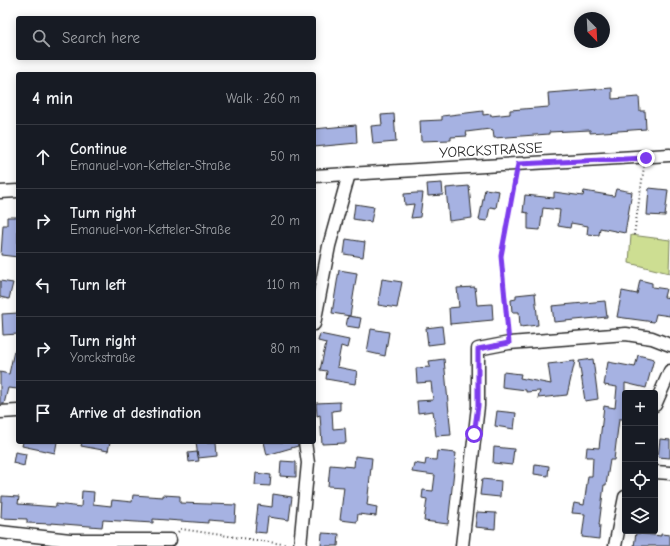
<!DOCTYPE html>
<meta charset="utf-8">
<style>
body{margin:0;font-family:"Comic Neue",sans-serif;background:#242831;color:#f1f3f6}
.controls{position:absolute;right:12px;bottom:12px;display:grid;overflow:hidden;border-radius:4px;box-shadow:0 2px 10px #0003}
.controls button{width:36px;height:36px;display:grid;place-items:center;padding:0;border:0;border-bottom:1px solid #363941;background:#171b24;color:#f1f3f6;font:20px sans-serif}
.compass{position:absolute;left:574px;top:12px;width:36px;height:36px;border-radius:50%;background:#171b24;box-shadow:0 2px 10px #0003;rotate:156deg}
.stop{position:absolute;width:12px;height:12px;margin:-9px;border:3px solid #7c3aed;border-radius:50%;background:#fff}
.stop.end{background:#7c3aed;border-color:#fff;box-shadow:0 1px 4px #0008}
.list{margin:0;padding:0;list-style:none}
h2{display:flex;justify-content:space-between;align-items:center;height:52px;margin:0;padding:0 16px;font-size:17px}
h2 small{font-size:13px;font-weight:400;color:#9ea1a6}
.list li{display:grid;grid-template-columns:26px 1fr auto;gap:12px;align-items:center;box-sizing:border-box;height:64px;padding:0 16px;border-top:1px solid #363941}
.list b{display:block;font-size:15px;white-space:nowrap}
.list p{margin:0;font-size:13px;white-space:nowrap;color:#9ea1a6}
.list em{font-size:13px;font-style:normal;color:#9ea1a6}
.icon{flex:none;width:22px;height:22px;fill:none;stroke:currentColor;stroke-width:2;stroke-linecap:round;stroke-linejoin:round}
.map{position:relative;flex:none;width:670px;height:546px;overflow:hidden}
.search{position:absolute;background:#171b24;box-shadow:0 2px 10px #0003;left:16px;top:16px;width:300px;height:44px;display:flex;align-items:center;gap:10px;box-sizing:border-box;padding:0 14px;border-radius:4px;color:#9ea1a6;font-size:15px}
.panel{position:absolute;background:#171b24;box-shadow:0 2px 10px #0003;left:16px;top:72px;width:300px;height:372px;border-radius:4px}
.map>svg:first-child{display:block}
.green{fill:#cdde92;stroke:#7c845e}
.building{fill:#a6b2e2;stroke:#2b2b2b}
.lines{fill:none;stroke-linecap:round;stroke-linejoin:round}
.minor-casing{stroke:#2b2b2b;stroke-width:15}
.path{stroke:#2b2b2b;stroke-width:2;stroke-dasharray:1 3;stroke-linecap:butt}
.minor{stroke:#fff;stroke-width:12}
.route{stroke:#7c3aed;stroke-width:5}
.labels{text-anchor:middle;dominant-baseline:central;stroke-width:3.5;stroke-linejoin:round;paint-order:stroke}
.street-label{font-size:15px;fill:#2b2b2b;stroke:#fff}
</style>
<div class="map">
<svg width="670" height="546" viewBox="0 0 670 546">
<rect width="100%" height="100%" fill="#fff"/>
<filter id="ink" filterUnits="userSpaceOnUse"><feTurbulence type="fractalNoise" baseFrequency=".025" numOctaves="2"/><feDisplacementMap in="SourceGraphic" scale="8" xChannelSelector="R" yChannelSelector="G"/><feConvolveMatrix kernelMatrix="1 2 1 2 8 2 1 2 1" color-interpolation-filters="sRGB"/></filter>
<g filter="url(#ink)">
<polygon class="green" points="631,235 670,240 669,273 629,263"/>
<g class="building">
<polygon points="612,88 612,99 639,97 640,111 645,111 646,129 590,133 590,130 549,132 549,134 494,138 493,130 490,129 466,132 467,136 451,137 451,140 421,141 420,121 442,120 442,116 483,111 483,115 491,114 491,116 510,114 510,110 549,107 548,93"/>
<polygon points="394,114 396,142 373,144 371,126 382,125 381,115"/>
<polygon points="356,125 357,143 314,147 314,129"/>
<polygon points="442,183 443,195 428,196 427,184"/>
<polygon points="469,186 472,218 449,221 446,188"/>
<polygon points="649,188 668,190 665,216 647,215"/>
<polygon points="485,189 499,191 496,208 490,207 487,221 479,220"/>
<polygon points="616,189 632,192 625,233 600,228 599,235 587,234 588,226 571,223 570,228 558,226 560,210 543,208 540,230 528,229 528,213 523,212 525,195 554,198 554,192 583,196 584,191 614,196"/>
<polygon points="416,193 423,193 420,217 411,218 414,204 405,205 404,194"/>
<polygon points="355,204 374,207 371,222 353,219"/>
<polygon points="7,217 18,217 18,257 1,255 3,225 7,225"/>
<polygon points="346,239 365,242 363,257 344,254"/>
<polygon points="339,270 357,273 350,316 332,313"/>
<polygon points="382,279 402,282 397,308 378,305"/>
<polygon points="640,280 652,283 652,287 666,289 664,297 670,298 670,316 656,314 654,322 617,317 622,291 637,294"/>
<polygon points="0,281 13,283 9,299 0,297"/>
<polygon points="475,287 477,305 492,304 493,320 450,324 449,308 459,307 457,288"/>
<polygon points="535,293 538,325 520,327 519,312 512,312 511,300 516,299 516,295"/>
<polygon points="605,301 607,317 554,322 552,306"/>
<polygon points="18,313 18,334 3,335 2,314"/>
<polygon points="348,316 361,318 359,328 346,326"/>
<polygon points="442,326 444,343 428,345 426,328"/>
<polygon points="371,329 389,332 385,356 367,352"/>
<polygon points="320,334 349,340 347,348 341,346 337,367 357,371 355,384 326,379 327,371 320,370 326,343 318,341"/>
<polygon points="14,351 18,352 18,389 8,388 4,404 0,404 0,372 9,374"/>
<polygon points="638,355 654,359 646,388 625,383 625,419 619,419 614,460 610,460 606,485 604,485 599,525 600,525 599,539 582,537 585,514 572,513 574,503 584,505 588,476 592,476 593,457 586,457 587,447 599,448 604,406 615,408 617,387 604,385 608,362 635,367"/>
<polygon points="444,359 451,435 436,436 433,411 418,413 417,401 433,400 431,382 417,383 416,368 430,367 429,361"/>
<polygon points="593,359 598,399 585,401 579,361"/>
<polygon points="575,361 567,395 538,398 540,391 526,392 526,390 502,387 503,372 521,374 520,378 551,384 548,364"/>
<polygon points="340,402 340,410 332,411 333,429 345,428 346,443 322,444 320,415 317,416 316,403"/>
<polygon points="497,411 516,413 514,429 495,426"/>
<polygon points="660,439 670,440 670,458 658,457"/>
<polygon points="23,442 57,442 55,453 22,446"/>
<polygon points="82,442 110,442 108,451 81,446"/>
<polygon points="196,442 216,442 217,456 198,458"/>
<polygon points="264,442 298,442 298,446 267,455"/>
<polygon points="494,447 514,449 512,465 493,463"/>
<polygon points="437,451 456,453 448,524 424,521 427,499 422,498 423,490 433,491 435,475 412,472 414,463 425,465 426,459 436,460"/>
<polygon points="15,452 26,454 24,466 13,463"/>
<polygon points="197,452 199,461 189,462 188,453"/>
<polygon points="355,456 372,458 367,505 377,507 376,516 358,514 357,522 340,520 344,487 328,486 330,465 354,467"/>
<polygon points="281,461 296,462 296,477 280,476"/>
<polygon points="535,464 549,466 548,476 534,474"/>
<polygon points="256,473 271,475 270,486 255,485"/>
<polygon points="482,479 501,481 500,497 480,495"/>
<polygon points="82,491 94,492 93,504 111,506 112,500 132,502 133,495 163,497 163,495 180,496 180,503 236,505 235,522 208,520 208,523 153,519 153,523 103,520 102,527 51,523 51,524 27,523 27,519 1,518 2,496 19,497 18,504 56,507 56,504 81,507"/>
<polygon points="273,494 292,497 289,520 268,517 266,533 255,532 258,505 272,507"/>
<polygon points="477,512 496,513 495,529 475,527"/>
<polygon points="322,533 339,534 338,546 321,546"/>
<polygon points="636,533 661,536 661,534 670,535 670,546 634,546"/>
</g>
<g class="lines">
<defs>
<g id="minor">
<polyline points="314,176 670,155"/>
<polyline points="0,192 18,191"/>
<polyline points="314,324 329,246 349,174"/>
<polyline points="655,405 670,371"/>
<polyline points="0,412 18,411"/>
<polyline points="655,472 670,473"/>
<polyline points="0,532 70,540 170,540"/>
<polyline points="300,546 308,463 305,442"/>
<polyline points="462,546 478,406 478,349 509,343 626,334 652,338 670,345"/>
<polyline points="615,546 625,497"/>
</g>
</defs>
<use href="#minor" class="minor-casing"/>
<g class="path">
<polyline points="634,235 644,167"/>
<polyline points="669,273 670,274"/>
<polyline points="508,332 501,256 516,174"/>
<polyline points="178,532 181,529 289,545"/>
</g>
<use href="#minor" class="minor"/>
</g>
</g>
<g class="lines" filter="url(#ink)">
<polyline class="route" points="474,434 478,406 478,349 509,343 501,256 518,164 646,158"/>
</g>
<g class="labels">
<g class="street-label">
<text transform="translate(491 150) rotate(-3)">YORCKSTRASSE</text>
</g>
</g>
</svg>
<div class="controls">
<button>+</button>
<button>−</button>
<button><svg class="icon" aria-label="locate" viewBox="0 0 24 24"><circle cx="12" cy="12" r="6"/><path d="M12 2v4M12 18v4M2 12h4M18 12h4"/></svg></button>
<button><svg class="icon" aria-label="layers" viewBox="0 0 24 24"><path d="M12 4l9 5-9 5-9-5zM3 14l9 5 9-5"/></svg></button>
</div>
<svg class="compass" viewBox="-18 -18 36 36"><path d="M0-13l5 13h-10z" fill="#e53935"/><path d="M0 13l5-13h-10z" fill="#9ea1a6"/></svg>
<div class="stop" style="left:474px;top:434px"></div>
<div class="stop end" style="left:646px;top:158px"></div>
<div class="search"><svg class="icon" aria-label="search" viewBox="0 0 24 24"><circle cx="10" cy="10" r="6"/><path d="M15 15l6 6"/></svg>Search here</div>
<section class="panel">
<h2>4 min<small>Walk · 260 m</small></h2>
<ul class="list">
<li><svg class="icon" aria-label="ahead" viewBox="0 0 24 24"><path d="M12 20V5M6 11l6-6 6 6"/></svg><div><b>Continue</b><p>Emanuel-von-Ketteler-Straße</p></div><em>50 m</em></li>
<li><svg class="icon" aria-label="right" viewBox="0 0 24 24"><path d="M7 20v-9h11M14 6l5 5-5 5"/></svg><div><b>Turn right</b><p>Emanuel-von-Ketteler-Straße</p></div><em>20 m</em></li>
<li><svg class="icon" aria-label="left" viewBox="0 0 24 24"><path d="M17 20v-9H6M10 6l-5 5 5 5"/></svg><div><b>Turn left</b></div><em>110 m</em></li>
<li><svg class="icon" aria-label="right" viewBox="0 0 24 24"><path d="M7 20v-9h11M14 6l5 5-5 5"/></svg><div><b>Turn right</b><p>Yorckstraße</p></div><em>80 m</em></li>
<li><svg class="icon" aria-label="arrive" viewBox="0 0 24 24"><path d="M6 21V4h12l-3 4 3 4H6"/></svg><div><b>Arrive at destination</b></div></li>
</ul>
</section>
</div>
